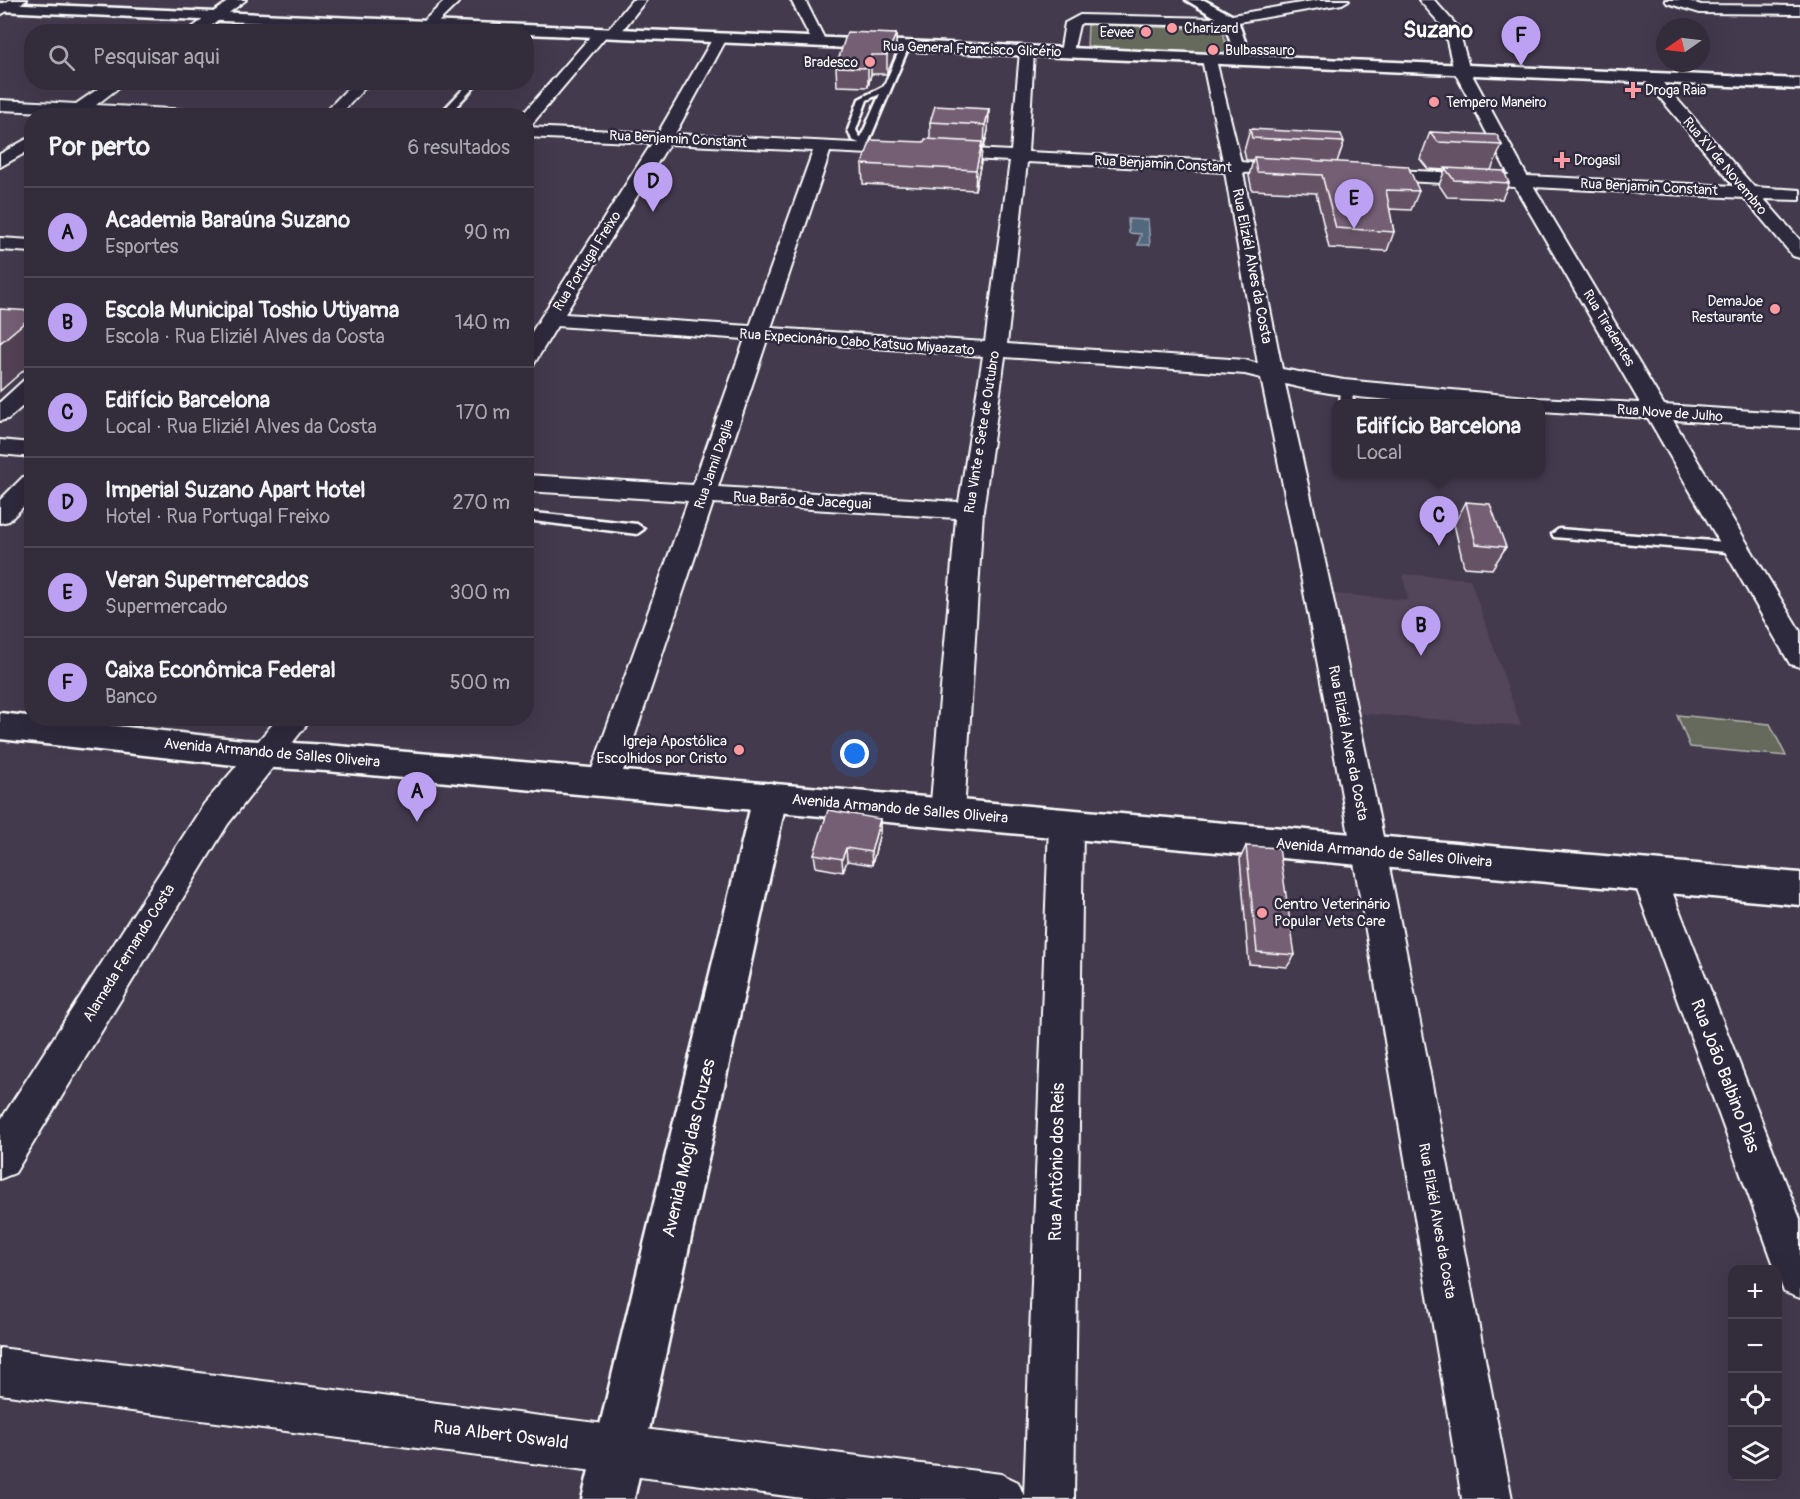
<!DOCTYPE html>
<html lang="pt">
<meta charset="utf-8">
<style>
body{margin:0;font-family:Pangolin,sans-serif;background:#3b3442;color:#f1f3f6}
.controls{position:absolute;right:18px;bottom:18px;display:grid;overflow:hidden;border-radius:12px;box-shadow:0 6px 24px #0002}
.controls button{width:54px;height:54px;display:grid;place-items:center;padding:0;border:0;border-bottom:2px solid #4e4854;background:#332c3a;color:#f1f3f6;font:30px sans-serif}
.compass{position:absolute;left:1656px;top:18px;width:54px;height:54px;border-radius:50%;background:#332c3a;box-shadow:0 6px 24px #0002;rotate:256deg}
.you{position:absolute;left:855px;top:754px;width:21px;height:21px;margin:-15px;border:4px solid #fff;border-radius:50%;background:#1a73e8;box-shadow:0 0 0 9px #1a73e833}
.badge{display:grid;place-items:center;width:39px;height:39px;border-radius:50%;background:#bca0f2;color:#111;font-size:20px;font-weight:700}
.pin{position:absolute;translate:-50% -50px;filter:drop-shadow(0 2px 3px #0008)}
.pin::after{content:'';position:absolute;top:32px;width:21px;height:18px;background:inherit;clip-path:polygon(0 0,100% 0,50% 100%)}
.popup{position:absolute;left:1332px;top:399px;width:213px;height:78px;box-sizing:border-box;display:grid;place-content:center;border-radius:12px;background:#332c3a;filter:drop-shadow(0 2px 4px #0005);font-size:20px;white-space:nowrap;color:#a9a7af}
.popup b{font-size:22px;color:#f1f3f6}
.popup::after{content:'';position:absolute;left:50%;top:100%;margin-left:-12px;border:12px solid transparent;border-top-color:#332c3a}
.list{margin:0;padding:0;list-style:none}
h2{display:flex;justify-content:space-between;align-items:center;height:78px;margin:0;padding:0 24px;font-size:26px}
h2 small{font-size:20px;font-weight:400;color:#a9a7af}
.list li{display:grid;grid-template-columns:39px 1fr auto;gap:18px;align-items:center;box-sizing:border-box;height:90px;padding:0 24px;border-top:2px solid #4e4854}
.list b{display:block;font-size:22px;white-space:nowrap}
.list p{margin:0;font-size:20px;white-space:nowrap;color:#a9a7af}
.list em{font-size:20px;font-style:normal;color:#a9a7af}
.icon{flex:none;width:33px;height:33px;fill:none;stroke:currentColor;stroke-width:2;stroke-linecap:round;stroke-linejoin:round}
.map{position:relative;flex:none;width:1800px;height:1499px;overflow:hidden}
.search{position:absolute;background:#332c3a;box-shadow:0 6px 24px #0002;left:24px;top:24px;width:510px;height:66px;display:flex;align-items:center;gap:15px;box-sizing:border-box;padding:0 21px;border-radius:24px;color:#a9a7af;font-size:22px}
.panel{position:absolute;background:#332c3a;box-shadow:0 6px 24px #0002;left:24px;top:108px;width:510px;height:618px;border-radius:24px}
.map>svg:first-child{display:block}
.built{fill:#53455a}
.green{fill:#666a5c;stroke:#b2b4ae;stroke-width:1.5}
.water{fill:#52677d;stroke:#97a4b1;stroke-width:1.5}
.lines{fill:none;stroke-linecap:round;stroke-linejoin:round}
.service-casing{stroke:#fff;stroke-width:5}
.minor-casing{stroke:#fff;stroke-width:4}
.tertiary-casing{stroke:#fff;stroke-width:5}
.secondary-casing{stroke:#fff;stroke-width:5}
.service{fill:#2f2a3d;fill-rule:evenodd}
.minor{fill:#2f2a3d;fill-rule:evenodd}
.tertiary{fill:#2f2a3d;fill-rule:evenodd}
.secondary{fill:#2f2a3d;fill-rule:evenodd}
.wall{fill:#655265;stroke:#fff;stroke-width:1.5}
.shaded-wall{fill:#524252;stroke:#fff;stroke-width:1.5}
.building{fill:#755f75;stroke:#fff;stroke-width:1.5}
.poi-dot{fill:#ff9aa2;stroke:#2f2a3d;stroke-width:2}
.labels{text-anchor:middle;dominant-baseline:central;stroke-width:5;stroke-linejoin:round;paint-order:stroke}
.far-poi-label{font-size:14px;fill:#fff;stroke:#2f2a3d;text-anchor:start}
.far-street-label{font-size:14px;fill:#fff;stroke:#2f2a3d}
.street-label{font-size:15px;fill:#fff;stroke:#2f2a3d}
.poi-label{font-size:15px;fill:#fff;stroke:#2f2a3d;text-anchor:end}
.near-street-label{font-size:18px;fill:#fff;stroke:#2f2a3d}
.far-town-label{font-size:22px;font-weight:bold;fill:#fff;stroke:#2f2a3d}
</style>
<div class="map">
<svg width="1800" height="1499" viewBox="0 0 1800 1499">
<rect width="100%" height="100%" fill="#443a4e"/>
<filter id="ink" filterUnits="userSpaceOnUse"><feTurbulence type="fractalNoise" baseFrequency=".0167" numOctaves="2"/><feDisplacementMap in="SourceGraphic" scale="12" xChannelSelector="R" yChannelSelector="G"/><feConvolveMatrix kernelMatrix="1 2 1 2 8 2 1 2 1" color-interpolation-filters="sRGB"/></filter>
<g filter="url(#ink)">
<polygon class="built" points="1403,574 1470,579 1521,726 1356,713 1334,594 1408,600"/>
<g class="green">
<polygon points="1088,24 1223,30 1228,56 1087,49"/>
<polygon points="1677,715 1770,724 1786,756 1690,747"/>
</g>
<polygon class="water" points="1128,219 1148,220 1150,245 1138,245 1141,234 1129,233"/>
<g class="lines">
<defs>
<g id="service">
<path d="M902 44 909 46 866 148 858 150 859 143 852 140 848 130 859 99 884 86ZM880 94 861 137 859 136 856 130 867 100Z"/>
<polygon points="470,82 479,82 447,116 438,116"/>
<polygon points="1344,383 1350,387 1354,404 1342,404 1338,387"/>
<polygon points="526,512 637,524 644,529 637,534 526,520"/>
<polygon points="1559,529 1738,543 1745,548 1738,553 1554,537 1552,534"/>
</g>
<g id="minor">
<polygon points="10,0 27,0 0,15 0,5"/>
<polygon points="230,0 246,0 203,32 186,32"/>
<polygon points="446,0 461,0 428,32 412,32"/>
<polygon points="632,0 646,0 618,36 613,37 607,35 532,124 526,125 526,116 521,116 596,30 601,29 607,31"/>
<polygon points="791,0 805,0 826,42 824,45 814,45"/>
<polygon points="1318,0 1349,0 1342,4 1215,26 1082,23 1079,25 1072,56 1062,56 1060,53 1065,23 1080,15 1215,18"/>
<path d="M1419 0H1434L1458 27 1470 71 1527 176 1734 186 1646 81 1643 78 1651 73 1656 75 1754 187 1800 190V200L1764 199 1800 240V258L1793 256 1744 198 1534 187 1664 405 1800 414V428L1673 420 1800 631V667L1790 664 1648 418 1541 411V404C1458 404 1365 404 1285 384 1371 753 1440 1126 1512 1499H1462C1399 1124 1339 749 1261 378L1245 374 1005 357 983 511 964 813 959 823 947 827 935 823 930 813 956 518 713 503 619 783 614 792 603 796 592 792 587 783 688 501 526 491V475L693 485 745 339 557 326 534 364 526 366V341L652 143 526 137V127L658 133 713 38 720 34 727 38 675 134 1011 151 1020 52 1027 48 1034 52 1028 152 1223 161 1202 59 1205 56H1215L1241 162 1260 164 1263 168 1260 172 1243 173 1282 369 1344 380 1538 398 1640 403 1515 187 1369 179 1363 178 1360 174 1363 170 1369 169 1509 175 1454 71 1444 28ZM669 144 813 151 750 326 565 314ZM830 152 1010 161 985 342 771 328ZM1027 162 1225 172 1258 364 1245 360 1007 344ZM767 340 983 356 959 502 718 487Z"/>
<polygon points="1665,0 1686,0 1701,5 1800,6 1800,14 1700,13 1667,3"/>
<polygon points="108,82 126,82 96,105 208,111 216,116 69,116 68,113 0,110 0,100 76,104"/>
<polygon points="354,82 370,82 339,116 321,116"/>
<polygon points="32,136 32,149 0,167 0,154"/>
<polygon points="0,238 32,240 32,252 0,250"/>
<polygon points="32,378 32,398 8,419 0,421 0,402 24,380"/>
<polygon points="0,440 32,443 32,457 0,454"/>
<polygon points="32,475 32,498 9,521 0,523 0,500 23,477"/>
<polygon points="278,718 312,718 228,824 15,1173 0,1179 0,1121 204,804"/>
<polygon points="1066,811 1078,815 1083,825 1074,1499 810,1499 0,1394 0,1348 1001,1474 1018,1482 1024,1496 1049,825 1054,815"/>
<polygon points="1649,861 1661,865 1666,876 1800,1219 1800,1298 1784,1292 1778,1276 1632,876 1637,865"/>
</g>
<polygon id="tertiary" points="770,783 782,787 787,797 634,1499 582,1499 753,797 758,787"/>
<g id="secondary">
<polygon points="1186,0 1204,0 1237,18 1250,56 1800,79 1800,89 526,34 526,32 468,32 0,11 0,3 1234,55 1225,23"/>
<polygon points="0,713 243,740 326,745 1800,873 1800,905 326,771 243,766 0,739"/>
</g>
</defs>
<use href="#service" class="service-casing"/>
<use href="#minor" class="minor-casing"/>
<use href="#tertiary" class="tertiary-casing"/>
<use href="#secondary" class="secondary-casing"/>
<use href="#service" class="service"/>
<use href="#minor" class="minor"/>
<use href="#tertiary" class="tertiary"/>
<use href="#secondary" class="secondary"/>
</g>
<g class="wall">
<polygon points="896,34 896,52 887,74 871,74 868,87 837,86 836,67"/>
<polygon points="989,109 988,131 984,147 982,147 981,162 975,190 863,184 862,164 924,142 930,139 930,122"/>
<polygon points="1250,129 1344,142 1337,162 1419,191 1411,210 1389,209 1394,232 1387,251 1329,248 1316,193 1252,190 1249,176 1253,160 1246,160 1244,151"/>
<polygon points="1430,132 1502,145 1491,170 1509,183 1502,199 1447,197 1439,185 1445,170 1428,169 1420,159"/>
<polygon points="1466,502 1506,547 1492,569 1464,567 1454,524"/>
<polygon points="880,819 880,832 872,865 847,861 843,872 816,867 814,854"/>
<polygon points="1246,846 1295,955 1287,967 1249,964 1240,859"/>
</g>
<g class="shaded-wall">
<polygon points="896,34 896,52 887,74 887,55"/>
<polygon points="871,55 871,74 868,87 868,68"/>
<polygon points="989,109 988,131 984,147 985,125"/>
<polygon points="982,142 981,162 975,190 976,170"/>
<polygon points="32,316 32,363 0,391 0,343"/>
<polygon points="880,819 880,832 872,865 871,852"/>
<polygon points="846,848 847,861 843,872 842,859"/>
</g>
<g class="building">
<polygon points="847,32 896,34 887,55 871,55 868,68 836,67"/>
<polygon points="935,106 989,109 985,125 930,122"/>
<polygon points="1250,129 1341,134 1344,142 1252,138"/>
<polygon points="1430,132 1497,135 1502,145 1438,142"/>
<polygon points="925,139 982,142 976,170 862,164 871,140 924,142"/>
<polygon points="1254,157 1408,166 1419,191 1386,190 1394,232 1336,228 1322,175 1257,172"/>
<polygon points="1445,168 1504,171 1509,183 1454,180"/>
<polygon points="0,309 32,311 32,316 0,343"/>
<polygon points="1466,502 1490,504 1506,547 1476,544"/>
<polygon points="828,810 880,819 871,852 846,848 842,859 814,854"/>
<polygon points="1246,846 1279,848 1295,955 1257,952"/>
</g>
</g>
<g class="poi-dot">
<circle cx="1172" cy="28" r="6"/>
<circle cx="1146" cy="32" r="6"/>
<circle cx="1213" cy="50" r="6"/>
<circle cx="870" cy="62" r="6"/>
<path d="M1630 81h6v6h6v6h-6v6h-6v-6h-6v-6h6z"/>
<circle cx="1434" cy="102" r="6"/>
<path d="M1559 151h6v6h6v6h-6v6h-6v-6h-6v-6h6z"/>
<circle cx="1775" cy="309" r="6"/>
<circle cx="739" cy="750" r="6"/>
<circle cx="1262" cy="913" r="6"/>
</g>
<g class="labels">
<g class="far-poi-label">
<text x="1184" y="28">Charizard</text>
<text x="1134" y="32" text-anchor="end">Eevee</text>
<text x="1225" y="50">Bulbassauro</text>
<text x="858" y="62" text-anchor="end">Bradesco</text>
<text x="1645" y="90">Droga Raia</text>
<text x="1446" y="102">Tempero Maneiro</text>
<text x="1574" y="160">Drogasil</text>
<text x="1763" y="301" text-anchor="end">DemaJoe<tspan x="1763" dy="16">Restaurante</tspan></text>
</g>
<g class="far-street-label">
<text transform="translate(972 49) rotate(2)">Rua General Francisco Glicério</text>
<text transform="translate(678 139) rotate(3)">Rua Benjamin Constant</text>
<text transform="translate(1163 164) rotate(3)">Rua Benjamin Constant</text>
<text transform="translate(1725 166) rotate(50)">Rua XV de Novembro</text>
<text transform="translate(1649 187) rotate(3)">Rua Benjamin Constant</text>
<text transform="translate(587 261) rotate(-58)">Rua Portugal Freixo</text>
<text transform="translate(1609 328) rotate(59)">Rua Tiradentes</text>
<text transform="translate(857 342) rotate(4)">Rua Expecionário Cabo Katsuo Miyaazato</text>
<text transform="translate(1670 413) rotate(4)">Rua Nove de Julho</text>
<text transform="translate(982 432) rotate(-81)">Rua Vinte e Sete de Outubro</text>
<text transform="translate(714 464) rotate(-71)">Rua Jamil Daglia</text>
</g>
<g class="street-label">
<text transform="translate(1252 266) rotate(79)">Rua Eliziél Alves da Costa</text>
<text transform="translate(802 501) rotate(3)">Rua Barão de Jaceguai</text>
<text transform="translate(1348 743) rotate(79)">Rua Eliziél Alves da Costa</text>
<text transform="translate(272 753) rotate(5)">Avenida Armando de Salles Oliveira</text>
<text transform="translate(900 809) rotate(5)">Avenida Armando de Salles Oliveira</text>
<text transform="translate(1384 853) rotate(5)">Avenida Armando de Salles Oliveira</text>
<text transform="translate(129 953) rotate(-58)">Alameda Fernando Costa</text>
<text transform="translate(1437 1221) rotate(80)">Rua Eliziél Alves da Costa</text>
</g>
<g class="poi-label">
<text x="727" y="741">Igreja Apostólica<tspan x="727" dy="17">Escolhidos por Cristo</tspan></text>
<text x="1274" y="904" text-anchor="start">Centro Veterinário<tspan x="1274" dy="17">Popular Vets Care</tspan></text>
</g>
<g class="near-street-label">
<text transform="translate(1725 1076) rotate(69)">Rua João Balbino Dias</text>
<text transform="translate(689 1148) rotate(-77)">Avenida Mogi das Cruzes</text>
<text transform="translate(1057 1162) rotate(-89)">Rua Antônio dos Reis</text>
<text transform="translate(501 1435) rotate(7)">Rua Albert Oswald</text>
</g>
<g class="far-town-label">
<text x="1438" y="30">Suzano</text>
</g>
</g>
</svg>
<div class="controls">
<button>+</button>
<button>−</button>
<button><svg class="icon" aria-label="locate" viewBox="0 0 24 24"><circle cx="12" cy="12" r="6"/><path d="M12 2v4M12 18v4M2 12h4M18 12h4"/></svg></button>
<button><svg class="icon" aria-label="layers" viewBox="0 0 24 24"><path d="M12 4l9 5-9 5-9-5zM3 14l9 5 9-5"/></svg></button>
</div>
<svg class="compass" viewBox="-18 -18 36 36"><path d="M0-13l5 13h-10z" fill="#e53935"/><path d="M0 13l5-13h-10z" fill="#a9a7af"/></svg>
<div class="you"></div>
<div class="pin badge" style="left:417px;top:822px">A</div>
<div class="pin badge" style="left:1421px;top:656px">B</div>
<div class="pin badge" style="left:1439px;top:546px">C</div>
<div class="popup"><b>Edifício Barcelona</b>Local</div>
<div class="pin badge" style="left:653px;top:212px">D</div>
<div class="pin badge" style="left:1354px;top:229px">E</div>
<div class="pin badge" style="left:1521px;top:66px">F</div>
<div class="search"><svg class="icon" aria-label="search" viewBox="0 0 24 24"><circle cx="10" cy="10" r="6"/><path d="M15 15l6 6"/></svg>Pesquisar aqui</div>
<section class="panel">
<h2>Por perto<small>6 resultados</small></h2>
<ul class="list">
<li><span class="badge">A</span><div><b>Academia Baraúna Suzano</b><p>Esportes</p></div><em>90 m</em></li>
<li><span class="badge">B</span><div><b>Escola Municipal Toshio Utiyama</b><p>Escola · Rua Eliziél Alves da Costa</p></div><em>140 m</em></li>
<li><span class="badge">C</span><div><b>Edifício Barcelona</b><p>Local · Rua Eliziél Alves da Costa</p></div><em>170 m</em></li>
<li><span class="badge">D</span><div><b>Imperial Suzano Apart Hotel</b><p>Hotel · Rua Portugal Freixo</p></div><em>270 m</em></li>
<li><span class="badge">E</span><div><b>Veran Supermercados</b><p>Supermercado</p></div><em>300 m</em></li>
<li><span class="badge">F</span><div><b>Caixa Econômica Federal</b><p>Banco</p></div><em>500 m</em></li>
</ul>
</section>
</div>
